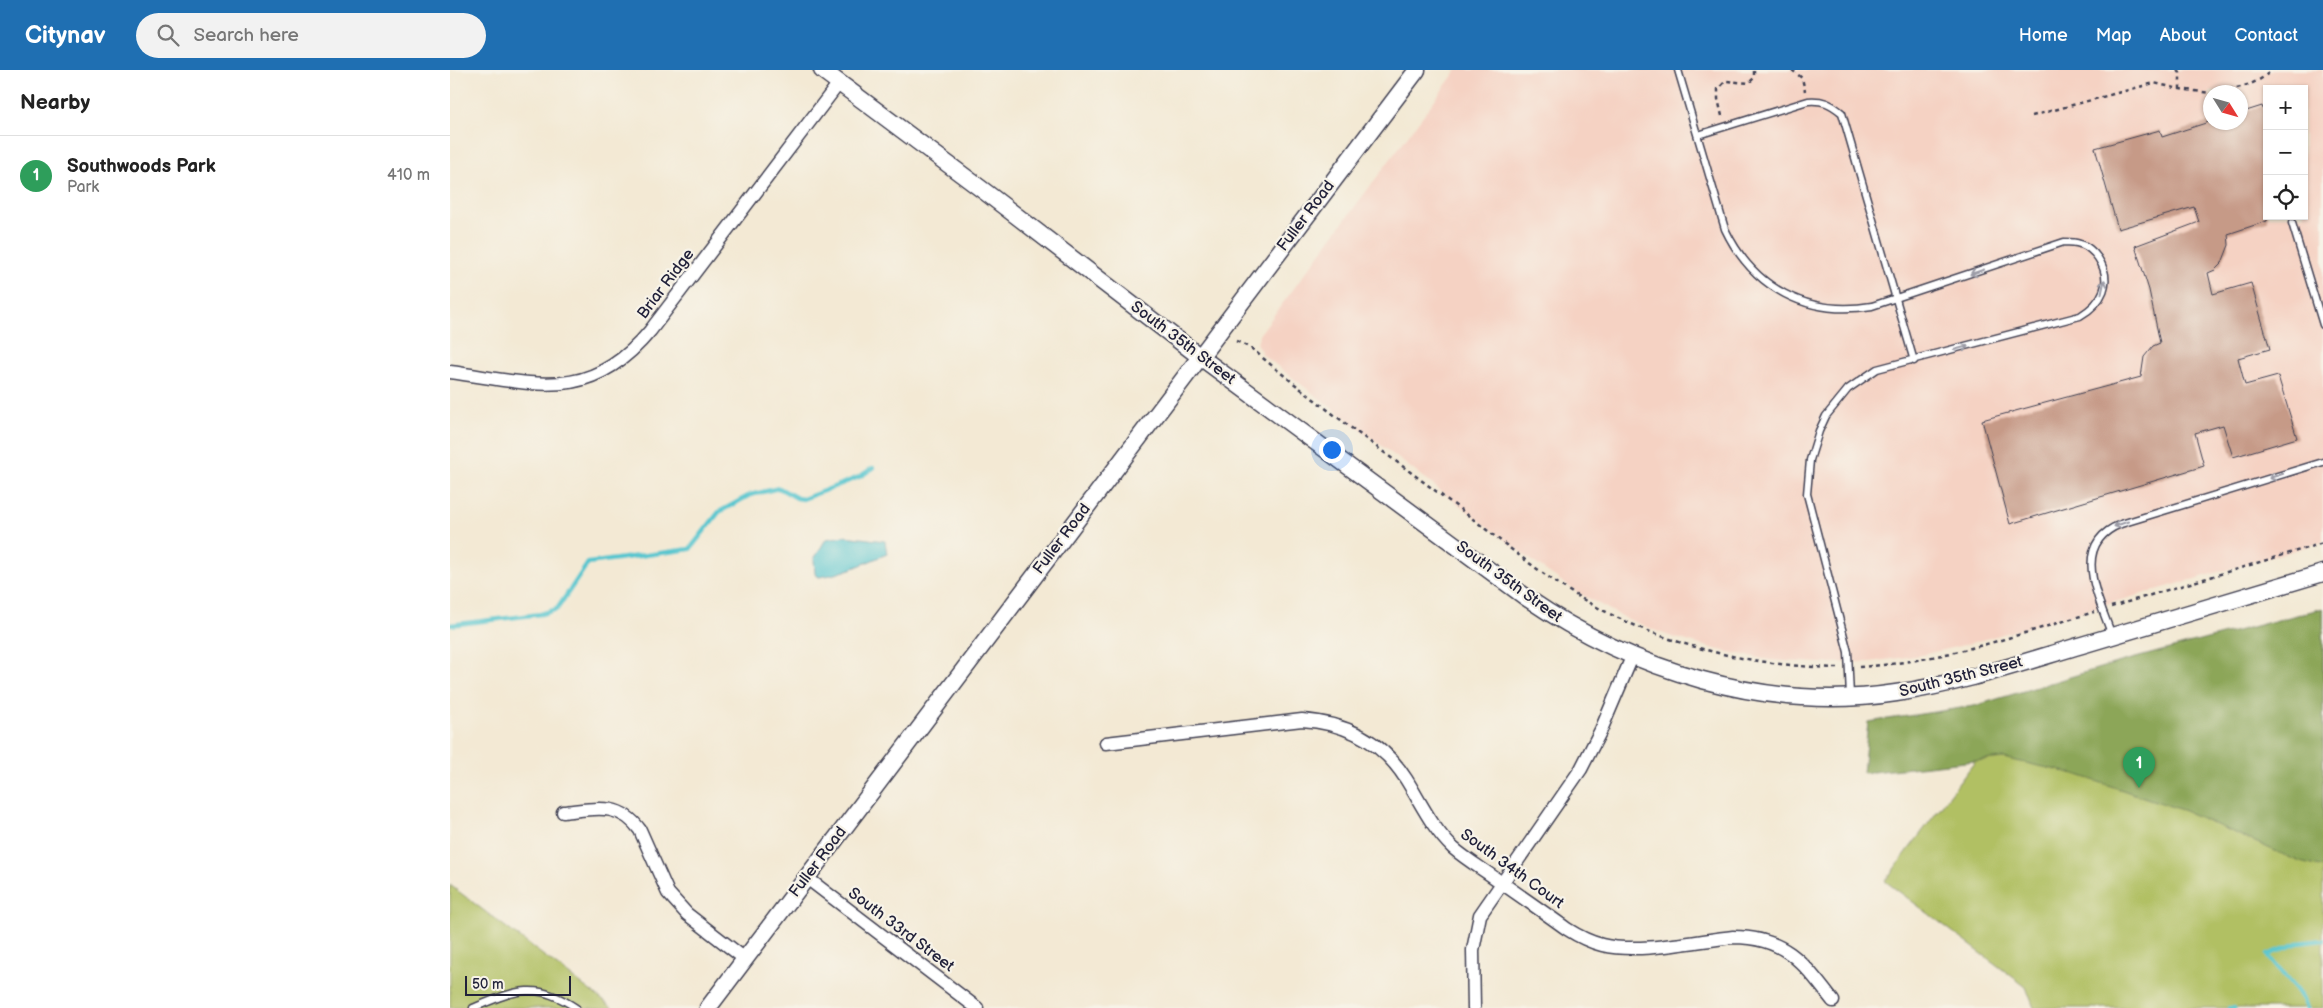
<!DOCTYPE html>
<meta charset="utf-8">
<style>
body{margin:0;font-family:"Balsamiq Sans",sans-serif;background:#f2f2f2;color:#222}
.controls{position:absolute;right:15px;top:15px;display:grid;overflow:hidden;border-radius:0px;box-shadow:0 1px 4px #0004}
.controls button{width:45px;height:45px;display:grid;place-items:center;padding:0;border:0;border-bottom:1px solid #e0e0e0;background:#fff;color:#222;font:25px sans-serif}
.compass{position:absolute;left:1753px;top:15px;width:45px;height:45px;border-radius:50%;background:#fff;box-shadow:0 1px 4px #0004;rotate:127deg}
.scale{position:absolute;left:15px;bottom:12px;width:106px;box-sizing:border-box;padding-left:5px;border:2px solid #22223b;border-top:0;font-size:14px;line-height:18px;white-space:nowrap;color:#22223b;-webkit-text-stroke:4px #f7f3e8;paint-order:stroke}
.you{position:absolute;left:881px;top:379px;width:18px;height:18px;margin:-12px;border:4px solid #fff;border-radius:50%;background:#1a73e8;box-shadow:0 0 0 8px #1a73e833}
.badge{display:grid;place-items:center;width:32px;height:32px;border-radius:50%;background:#1f6fb2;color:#fff;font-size:16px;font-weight:700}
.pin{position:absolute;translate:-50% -41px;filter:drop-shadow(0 1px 2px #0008)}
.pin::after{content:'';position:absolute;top:26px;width:18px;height:15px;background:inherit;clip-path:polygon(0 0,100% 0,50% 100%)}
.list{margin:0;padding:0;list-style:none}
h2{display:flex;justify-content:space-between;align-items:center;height:65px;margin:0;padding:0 20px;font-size:21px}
h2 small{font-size:16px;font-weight:400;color:#767676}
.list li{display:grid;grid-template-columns:32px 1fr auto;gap:15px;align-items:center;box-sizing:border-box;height:80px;padding:0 20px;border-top:1px solid #e0e0e0}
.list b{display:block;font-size:19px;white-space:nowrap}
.list p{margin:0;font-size:16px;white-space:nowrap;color:#767676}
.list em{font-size:16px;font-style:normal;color:#767676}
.icon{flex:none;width:28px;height:28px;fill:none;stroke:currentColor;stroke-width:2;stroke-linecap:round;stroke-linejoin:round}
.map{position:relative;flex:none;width:1873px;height:938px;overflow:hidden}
header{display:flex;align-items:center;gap:30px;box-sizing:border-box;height:70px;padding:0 25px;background:#1f6fb2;color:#fff}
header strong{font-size:24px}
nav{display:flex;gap:28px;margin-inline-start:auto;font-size:18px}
.search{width:350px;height:45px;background:#f2f2f2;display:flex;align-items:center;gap:12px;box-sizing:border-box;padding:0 18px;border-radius:28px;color:#767676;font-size:19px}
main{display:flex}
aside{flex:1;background:#fff}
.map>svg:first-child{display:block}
.built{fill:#f5d2c3;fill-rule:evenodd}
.green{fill:#b1c063;stroke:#6a714f}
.forest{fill:#8ca659;stroke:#57644a}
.water{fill:#59c6cf;stroke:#3e7485}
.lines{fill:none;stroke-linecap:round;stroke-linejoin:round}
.stream{stroke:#59c6cf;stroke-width:4.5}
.building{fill:#c69a87}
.service-casing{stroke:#414052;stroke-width:9}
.minor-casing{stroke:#414052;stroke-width:15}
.tertiary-casing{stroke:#414052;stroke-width:19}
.path{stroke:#414052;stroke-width:2.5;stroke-dasharray:4 4;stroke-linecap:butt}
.service{stroke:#fff;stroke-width:6}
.minor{stroke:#fff;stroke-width:12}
.tertiary{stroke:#fff;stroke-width:16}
.oneway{stroke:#9c9ca7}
.labels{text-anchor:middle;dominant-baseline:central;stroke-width:4.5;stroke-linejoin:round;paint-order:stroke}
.street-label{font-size:16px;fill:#22223b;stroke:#f7f3e8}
</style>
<header>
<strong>Citynav</strong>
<div class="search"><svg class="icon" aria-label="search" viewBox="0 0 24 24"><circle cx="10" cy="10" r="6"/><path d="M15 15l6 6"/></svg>Search here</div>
<nav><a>Home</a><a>Map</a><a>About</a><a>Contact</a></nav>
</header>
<main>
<aside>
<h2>Nearby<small></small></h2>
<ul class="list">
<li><span class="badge" style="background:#2e9e5b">1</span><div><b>Southwoods Park</b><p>Park</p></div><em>410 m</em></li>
</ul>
</aside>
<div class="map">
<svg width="1873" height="938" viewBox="0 0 1873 938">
<rect width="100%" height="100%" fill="#f7f3e8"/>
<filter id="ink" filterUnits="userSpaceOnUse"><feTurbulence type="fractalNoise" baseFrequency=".02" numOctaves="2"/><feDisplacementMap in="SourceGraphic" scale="10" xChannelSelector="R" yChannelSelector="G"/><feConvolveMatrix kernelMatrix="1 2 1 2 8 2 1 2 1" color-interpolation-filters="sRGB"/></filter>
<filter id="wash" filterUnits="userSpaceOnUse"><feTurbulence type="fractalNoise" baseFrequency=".0096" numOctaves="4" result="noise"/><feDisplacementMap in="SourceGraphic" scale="20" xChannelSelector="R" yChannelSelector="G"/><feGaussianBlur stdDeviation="1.12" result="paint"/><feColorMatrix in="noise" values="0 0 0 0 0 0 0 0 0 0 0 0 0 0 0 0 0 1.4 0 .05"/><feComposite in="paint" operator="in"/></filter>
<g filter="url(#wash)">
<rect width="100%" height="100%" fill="#f3e9d4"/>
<path class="built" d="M1007 0H1873V472L1518 574 1472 585 1420 592 1370 593 1319 590 1269 580 1219 566 1173 547 1127 522 1085 493 813 285 807 275 809 265ZM1817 19H1854V146H1817ZM1760 22H1790V52H1760Z"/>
<g class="green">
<polygon points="1873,538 1873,938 1584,938 1576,917 1435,811 1575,625"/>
<polygon points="0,815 163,938 0,938"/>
</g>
<polygon class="forest" points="1873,538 1873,798 1850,792 1735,741 1625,704 1553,688 1413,703 1418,652 1524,636 1663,594"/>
<path class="water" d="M394 466 435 471 437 484C414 493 394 504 369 507L365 504 364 489 376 469Z"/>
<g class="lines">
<g class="stream">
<polyline points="0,555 91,544 107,539 138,493 240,479 269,442 300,425 329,418 347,428 353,429 409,407 423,398"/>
<polyline points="1779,938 1783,938"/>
<path d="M1857 938C1849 917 1830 904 1818 885L1848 873 1873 870"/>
</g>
</g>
<g id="blocks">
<polygon class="building" points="1812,36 1817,50 1817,151 1778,164 1779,175 1772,193 1765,200 1758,203 1763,224 1801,213 1820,279 1788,288 1795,315 1828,306 1847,368 1783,387 1773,355 1745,363 1754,396 1560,454 1532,350 1691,307 1694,287 1703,276 1710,273 1699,220 1685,176 1749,152 1744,137 1668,159 1645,78 1710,60 1712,67 1759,52 1790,52 1790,43"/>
</g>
</g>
<g filter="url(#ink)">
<use href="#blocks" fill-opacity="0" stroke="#414052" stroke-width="1"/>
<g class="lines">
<defs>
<g id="service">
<path d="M1228 0 1275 159C1303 218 1357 247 1422 236L1614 172C1619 172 1625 172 1630 174 1636 175 1644 182 1648 188 1664 212 1652 233 1630 246L1427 299 1398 319 1376 346 1369 361 1360 390 1357 424 1398 582 1400 626"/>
<path d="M1248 65 1358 31C1373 30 1380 33 1392 43L1464 291"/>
<polyline points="1842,153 1873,255"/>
<path d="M1662 566C1649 528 1619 474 1671 454L1873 392"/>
<path d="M23 938C64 921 86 910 126 938"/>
</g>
<g id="minor">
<path d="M0 302C83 313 139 335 200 261L389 13"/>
<path d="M656 673 852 650C897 653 932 671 956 709 971 733 982 758 1003 778 1017 790 1034 800 1049 811 1072 827 1095 843 1117 859 1128 866 1140 872 1152 875 1189 884 1245 871 1283 867 1335 867 1353 892 1383 931"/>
<path d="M113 742C144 739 169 731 190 760L218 823 237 844 295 889"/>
<polyline points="357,808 527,938"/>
<polyline points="1024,938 1023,880 1030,845 1131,699 1151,660 1182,587"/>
</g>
<g id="tertiary">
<path d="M372 0 538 124 749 286 1077 528C1182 600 1317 643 1446 623 1509 614 1571 593 1632 575 1712 551 1793 527 1873 503"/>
<polyline points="258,938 967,0"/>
</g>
</defs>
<use href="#service" class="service-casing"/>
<use href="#minor" class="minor-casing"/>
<use href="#tertiary" class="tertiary-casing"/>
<g class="path">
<polyline points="1342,0 1352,8 1355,21"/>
<polyline points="1728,0 1730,3 1730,19"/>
<path d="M1763 22C1783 19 1808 16 1821 0"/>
<polyline points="1272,46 1268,29 1268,19 1276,11 1299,13 1304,8 1304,0"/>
<polyline points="1582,46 1704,13 1730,19 1760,23"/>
<path d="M786 271 801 278C863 331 930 379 995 428 1035 457 1072 490 1113 517 1196 571 1291 596 1389 598"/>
<polyline points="1661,537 1873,473"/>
<path d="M1409 597C1490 592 1567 565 1644 542"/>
</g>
<use href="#service" class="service"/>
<use href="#minor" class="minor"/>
<use href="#tertiary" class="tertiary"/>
</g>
<defs><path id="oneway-shaft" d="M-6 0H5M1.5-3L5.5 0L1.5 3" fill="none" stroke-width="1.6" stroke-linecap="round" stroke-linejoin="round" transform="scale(1.25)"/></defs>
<g class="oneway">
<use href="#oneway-shaft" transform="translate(1527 202) rotate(161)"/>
<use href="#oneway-shaft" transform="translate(1653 217) rotate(-78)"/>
<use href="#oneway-shaft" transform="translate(1511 278) rotate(-15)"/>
<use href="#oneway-shaft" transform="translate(1826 406) rotate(163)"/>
<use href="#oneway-shaft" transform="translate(1671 454) rotate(161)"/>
</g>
</g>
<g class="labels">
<g class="street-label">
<text transform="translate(856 146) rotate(-53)">Fuller Road</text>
<text transform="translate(216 214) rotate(-53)">Briar Ridge</text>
<text transform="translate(733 273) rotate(37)">South 35th Street</text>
<text transform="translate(612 469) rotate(-53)">Fuller Road</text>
<text transform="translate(1059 512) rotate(36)">South 35th Street</text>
<text transform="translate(1511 607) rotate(-14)">South 35th Street</text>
<text transform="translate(368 792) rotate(-53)">Fuller Road</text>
<text transform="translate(1062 799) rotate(36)">South 34th Court</text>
<text transform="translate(451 860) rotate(37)">South 33rd Street</text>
</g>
</g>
</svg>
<div class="controls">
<button>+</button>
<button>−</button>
<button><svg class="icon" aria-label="locate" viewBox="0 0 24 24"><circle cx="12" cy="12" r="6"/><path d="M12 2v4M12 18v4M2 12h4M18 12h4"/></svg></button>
</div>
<svg class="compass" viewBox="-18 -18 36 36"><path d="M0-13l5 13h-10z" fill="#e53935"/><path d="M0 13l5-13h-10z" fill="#767676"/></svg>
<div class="scale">50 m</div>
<div class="you"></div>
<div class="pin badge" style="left:1689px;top:718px;background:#2e9e5b">1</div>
</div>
</main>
